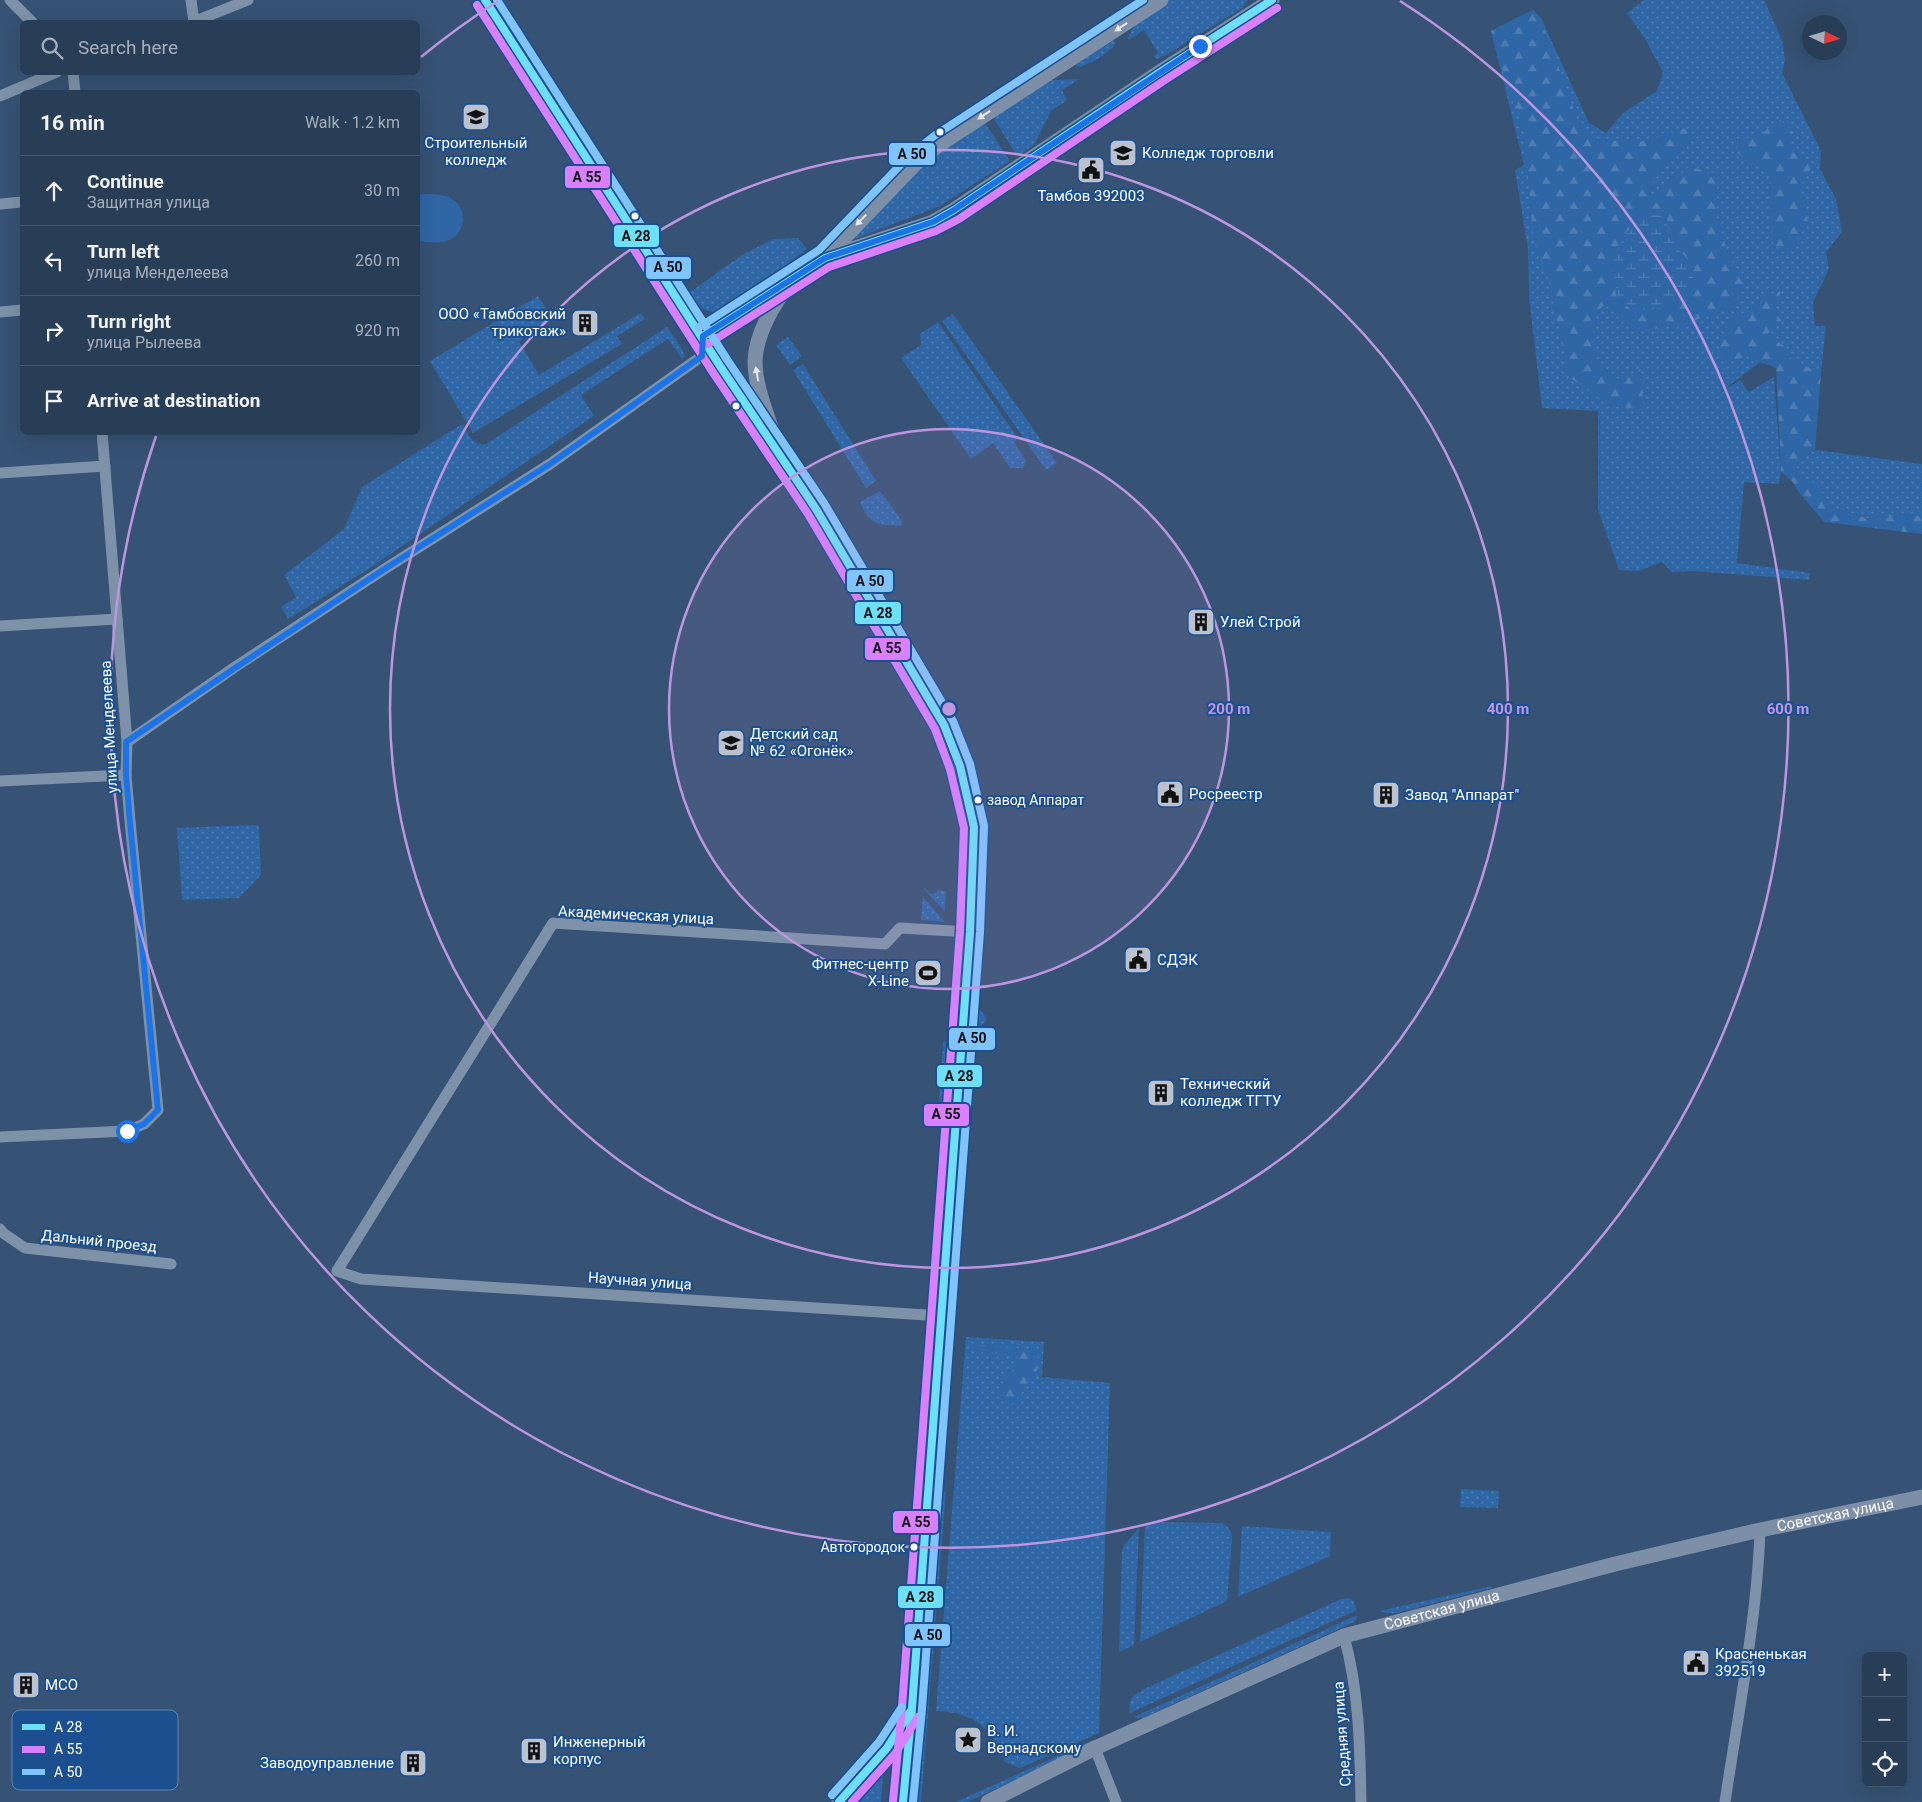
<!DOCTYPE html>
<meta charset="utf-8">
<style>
body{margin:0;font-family:Roboto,sans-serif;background:#30455d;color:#f1f3f6}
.controls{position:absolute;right:15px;bottom:15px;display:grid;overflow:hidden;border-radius:8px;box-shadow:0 5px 20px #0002}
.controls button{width:45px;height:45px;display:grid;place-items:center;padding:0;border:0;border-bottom:1px solid #44576d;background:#283e57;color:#f1f3f6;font:25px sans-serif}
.compass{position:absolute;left:1802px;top:15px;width:45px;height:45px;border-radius:50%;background:#283e57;box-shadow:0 5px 20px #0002;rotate:94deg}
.stop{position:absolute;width:15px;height:15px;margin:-11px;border:4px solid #1a73e8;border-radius:50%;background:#fff}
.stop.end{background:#1a73e8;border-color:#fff;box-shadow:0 1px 5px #0008}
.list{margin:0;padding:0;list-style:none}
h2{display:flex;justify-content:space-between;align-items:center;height:65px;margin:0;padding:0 20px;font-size:21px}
h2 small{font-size:16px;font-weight:400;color:#a5aeba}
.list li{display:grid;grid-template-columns:32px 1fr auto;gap:15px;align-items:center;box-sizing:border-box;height:70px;padding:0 20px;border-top:1px solid #44576d}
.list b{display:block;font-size:19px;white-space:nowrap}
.list p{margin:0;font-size:16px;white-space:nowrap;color:#a5aeba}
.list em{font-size:16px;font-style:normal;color:#a5aeba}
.icon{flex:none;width:28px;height:28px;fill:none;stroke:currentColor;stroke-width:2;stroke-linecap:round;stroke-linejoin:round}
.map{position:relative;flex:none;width:1922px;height:1802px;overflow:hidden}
.search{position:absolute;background:#283e57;box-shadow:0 5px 20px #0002;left:20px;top:20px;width:400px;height:55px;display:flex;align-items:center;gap:12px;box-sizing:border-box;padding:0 18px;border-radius:8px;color:#a5aeba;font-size:19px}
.panel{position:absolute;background:#283e57;box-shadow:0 5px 20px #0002;left:20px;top:90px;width:400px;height:345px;border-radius:8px}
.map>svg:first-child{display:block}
.grass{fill:url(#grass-dots)}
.forest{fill:url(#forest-firs);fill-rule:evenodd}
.wetland{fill:url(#wetland-marsh)}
.garden{fill:#2f66a5}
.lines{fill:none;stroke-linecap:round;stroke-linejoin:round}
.minor{stroke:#7d92a8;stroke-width:11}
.major{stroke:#7d8ea7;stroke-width:15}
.bus-1-casing{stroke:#1b4f8f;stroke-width:11}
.bus-2-casing{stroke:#1b4f8f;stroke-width:11}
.bus-3-casing{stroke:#1b4f8f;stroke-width:11}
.bus-1{stroke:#6ddff8;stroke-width:8}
.bus-2{stroke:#d880ff;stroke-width:8}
.bus-3{stroke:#80c4ff;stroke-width:8}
.oneway{fill:#e5e8ed}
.route{stroke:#1a73e8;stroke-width:6}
.ring{fill:none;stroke:#bd96df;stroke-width:2.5}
.bus-dot{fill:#fff;stroke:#1b4f8f;stroke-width:2}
.labels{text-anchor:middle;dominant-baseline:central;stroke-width:4;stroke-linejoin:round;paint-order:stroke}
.bus-label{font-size:14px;fill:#fff;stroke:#1b4f8f;text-anchor:start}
.poi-label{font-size:15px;fill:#fff;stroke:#1b4f8f;text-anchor:start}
.street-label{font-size:15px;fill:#fff;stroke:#1b4f8f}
.key{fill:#1b4f8f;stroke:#5f84b1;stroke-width:1}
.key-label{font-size:14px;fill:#fff}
.centre{fill:#bd96df;stroke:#1b4f8f;stroke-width:2.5}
.ring-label{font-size:15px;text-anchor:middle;font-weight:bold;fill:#bd96df;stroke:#1b4f8f;stroke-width:4;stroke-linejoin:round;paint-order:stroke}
.line-badge{stroke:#1b4f8f;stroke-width:2}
.pale-badge-label{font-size:14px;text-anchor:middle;font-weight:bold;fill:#111}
</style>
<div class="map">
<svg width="1922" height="1802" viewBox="0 0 1922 1802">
<defs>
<pattern id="grass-dots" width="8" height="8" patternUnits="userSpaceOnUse" patternTransform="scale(1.25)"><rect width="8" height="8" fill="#2f66a5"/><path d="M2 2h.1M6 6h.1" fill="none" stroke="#4e7db2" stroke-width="1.8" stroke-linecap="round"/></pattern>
<pattern id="forest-firs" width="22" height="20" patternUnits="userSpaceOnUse" patternTransform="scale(1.25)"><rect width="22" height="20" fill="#2f66a5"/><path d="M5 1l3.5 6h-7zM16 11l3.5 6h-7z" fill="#4e7db2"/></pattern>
<pattern id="wetland-marsh" width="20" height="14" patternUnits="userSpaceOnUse" patternTransform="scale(1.25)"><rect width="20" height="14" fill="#2f66a5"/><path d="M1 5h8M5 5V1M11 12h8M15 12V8" fill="none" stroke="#4e7db2"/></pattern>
</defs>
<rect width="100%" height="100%" fill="#365274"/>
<g class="grass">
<polygon points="1165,0 1248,0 1242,8 1168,54 1157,59 1154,56 1158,53 1144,30 1129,40 1128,38 1135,23"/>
<polygon points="1644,0 1764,0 1782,40 1785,59 1782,73 1821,151 1820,169 1836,199 1842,232 1826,252 1829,269 1813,302 1815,326 1826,326 1821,373 1776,367 1760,362 1713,398 1740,380 1749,392 1774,377 1781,472 1779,484 1744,482 1737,563 1810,573 1809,580 1694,571 1672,572 1662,562 1639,571 1619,570 1598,509 1598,411 1542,408 1529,297 1528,249 1515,170 1524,165 1491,31 1533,10 1541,18 1589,123 1606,133 1623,113 1657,91 1663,72 1645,39 1627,13"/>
<path d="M1113 36 1115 44C1107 55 1093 62 1080 67L1073 64Z"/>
<polygon points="1080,79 1062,90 1067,100 1051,111 1034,145 1017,156 991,114 1051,80"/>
<polygon points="983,120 1010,161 940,206 839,245 920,164"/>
<path d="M798 238 807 249C793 259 728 311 715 312 702 312 696 303 689 293L742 255 773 239Z"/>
<polygon points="538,296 553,320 519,341 539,375 641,313 645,319 617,336 622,344 473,433 430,361"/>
<polygon points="953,314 1057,463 1046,470 942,321"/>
<polygon points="938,322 1018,438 1014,442 1026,461 1023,468 1010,468 993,443 971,459 901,358 921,345 920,334"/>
<path d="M667 327 682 349 685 357 682 359 668 339 581 395 594 416 367 570 288 619 281 607 296 597 284 575 344 529 362 487 462 424C469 434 472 446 486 444Z"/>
<polygon points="788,337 802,356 790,365 776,345"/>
<polygon points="803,364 876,481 866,488 793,370"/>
<polygon points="1815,450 1922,464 1922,517 1885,513 1870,519 1833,508 1797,474 1796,463"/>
<path d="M880 491 902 521 901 526C878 525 870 526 860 502Z"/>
<polygon points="259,825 261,875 239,898 182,900 177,828"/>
<polygon points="923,888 926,889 930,894 933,894 939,890 946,891 945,912"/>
<polygon points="923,897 945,922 921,920"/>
<polygon points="975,1004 986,1017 986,1021 974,1033 972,1031 974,1005"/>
<polygon points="950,1039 946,1101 941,1104 939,1100 943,1043"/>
<path d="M966 1337 1044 1342 1042 1377 1110 1383 1099 1733 1020 1768 1005 1762C990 1727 976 1713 936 1711Z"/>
<polygon points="1461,1489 1499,1491 1498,1508 1460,1507"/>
<polygon points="946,1491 921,1802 915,1802 941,1495"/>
<path d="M1152 1522 1222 1523C1229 1527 1232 1531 1232 1539L1227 1601 1140 1642 1145 1524Z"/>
<polygon points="1242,1526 1331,1532 1330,1556 1238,1597"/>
<polygon points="1139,1528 1134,1645 1119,1652 1122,1551 1125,1544"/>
<polygon points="1492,1586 1492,1588 1396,1613 1387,1613 1379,1611"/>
<path d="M1348 1598 1353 1600 1357 1610 1130 1713C1127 1699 1133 1695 1144 1689L1341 1599Z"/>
<polygon points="1357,1615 1356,1620 1352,1623 1143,1718 1134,1717"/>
<polygon points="1095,1739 1092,1745 967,1802 956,1802"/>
<polygon points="884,1762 881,1802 848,1802"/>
</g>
<g class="forest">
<path d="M1533 10 1541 18 1577 119 1589 137 1612 141H1645L1686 128 1691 143 1656 175 1648 195 1658 204 1654 196 1689 167 1718 174 1716 215 1728 253 1743 282 1735 306C1709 316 1660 335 1632 327 1623 324 1613 311 1605 305L1596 312 1592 341 1603 370 1621 381 1640 369C1645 385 1641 395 1644 410L1608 405 1569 377 1549 281 1533 239 1525 136 1506 82 1491 31ZM1643 214 1666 216 1676 248 1630 307 1616 296 1613 257 1624 235Z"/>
<polygon points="1780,120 1793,132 1788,145 1794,153 1813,164 1800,187 1808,223 1790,249 1773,245 1769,195 1770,176 1735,151 1741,140 1759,135"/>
<path d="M1781 291 1775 311 1782 322 1766 335 1786 347 1792 361 1821 373 1815 450 1796 463 1797 474 1816 484 1833 508 1870 519 1885 513 1922 516V534L1824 522 1798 491 1792 481 1781 472 1776 368 1747 356 1726 363C1714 341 1725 331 1737 314L1751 315 1760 297Z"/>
<polygon points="973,1345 1030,1349 1038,1354 1037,1374 1013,1403 1007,1403 995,1393 1017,1365 1018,1354 973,1352"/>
</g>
<path class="wetland" d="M1643 214 1666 216C1669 236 1672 244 1687 258L1688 267 1696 283 1692 289 1685 290 1678 301 1655 310 1651 306 1645 310 1641 308 1639 310 1634 308 1631 310 1629 307 1623 306 1620 298 1616 296 1618 287 1614 283V276L1611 273 1614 250 1624 240V235L1635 227 1636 220Z"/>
<path class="garden" d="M418 194C429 194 442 193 452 199 468 208 466 234 449 240 439 244 428 242 418 241Z"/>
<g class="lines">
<g class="minor">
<polyline points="10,0 32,22"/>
<polyline points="191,0 194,22"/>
<polyline points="193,22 248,0"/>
<polyline points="73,72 75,92"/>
<polyline points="0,96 57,72"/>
<polyline points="0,204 22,202"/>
<polyline points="0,312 22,310"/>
<polyline points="0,473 105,466"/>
<polyline points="0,626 117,619"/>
<polyline points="127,742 235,667 383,570 550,464 702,356 703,339"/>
<polyline points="0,781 126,775"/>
<polyline points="0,1137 127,1131 144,1124 158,1110 130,821 126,775 127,742 102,432"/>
<polyline points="0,1229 3,1233 25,1248 171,1264"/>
<polyline points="942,1316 361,1279 337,1271 553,923 885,944 900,928 970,932"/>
<path d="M1344 1636C1359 1690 1360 1746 1361 1802"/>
<polyline points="1095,1748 1116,1802"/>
<path d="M1725 1802C1738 1714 1757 1619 1760 1530"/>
</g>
<g class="major">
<polyline points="485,0 720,366 816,509 944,725 960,766 974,827 970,932 912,1708 903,1802"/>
<polyline points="826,257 915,164 940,144 1161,0"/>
<polyline points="703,336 825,258 933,222 954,210 1160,72 1272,0"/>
<path d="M774 437C767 413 755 387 755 361 756 334 773 304 790 284"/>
<polyline points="839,1802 887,1748 910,1712"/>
<path id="s1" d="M988 1802 1095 1748 1344 1636 1615 1564 1760 1530 1922 1497"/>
</g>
<defs>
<g id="bus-1">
<polyline points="485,0 720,366 816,509 944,725 960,766 974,827 970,932 912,1708 903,1802"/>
<polyline points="703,336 825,258 933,222 954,210 1160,72 1272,0"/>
<polyline points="839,1802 887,1748 910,1712"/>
</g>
<g id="bus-2">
<polyline points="477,5 712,371 808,514 935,729 950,769 964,828 960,931 902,1707 893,1801"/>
<polyline points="708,344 829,267 936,231 959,219 1165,80 1277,8"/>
<polyline points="852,1802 895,1754 918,1717"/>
</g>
<g id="bus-3">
<polyline points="497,0 728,361 824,503 953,721 970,764 984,826 980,932 922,1709 913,1802"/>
<polyline points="698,328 819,250 908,157 934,136 1143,0"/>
<polyline points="832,1795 879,1742 902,1707"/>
</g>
</defs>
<use href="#bus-1" class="bus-1-casing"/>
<use href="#bus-2" class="bus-2-casing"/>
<use href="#bus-3" class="bus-3-casing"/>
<use href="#bus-1" class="bus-1"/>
<use href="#bus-2" class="bus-2"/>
<use href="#bus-3" class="bus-3"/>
</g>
<defs><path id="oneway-solid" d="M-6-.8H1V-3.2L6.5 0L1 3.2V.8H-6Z" transform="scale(1.25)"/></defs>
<g class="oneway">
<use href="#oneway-solid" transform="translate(1121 27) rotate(147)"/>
<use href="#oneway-solid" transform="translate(984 115) rotate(147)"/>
<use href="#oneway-solid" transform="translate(861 220) rotate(134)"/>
<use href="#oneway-solid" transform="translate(757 374) rotate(-100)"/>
</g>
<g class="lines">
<polyline class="route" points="127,1131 144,1124 158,1110 130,822 126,775 126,742 235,668 383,570 550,464 702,356 703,336 825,258 933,222 954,210 1200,46"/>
</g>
<circle cx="949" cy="709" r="280" fill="#bd96df" fill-opacity=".12"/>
<g class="ring">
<circle cx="949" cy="709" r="280"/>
<circle cx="949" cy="709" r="559"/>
<path d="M421 57A839 839 0 0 1 498 1M1400 1A839 839 0 1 1 156 436"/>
</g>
<defs>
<symbol id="university-square" viewBox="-11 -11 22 22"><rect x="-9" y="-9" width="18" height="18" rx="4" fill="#b9c2ce" stroke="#1b4f8f"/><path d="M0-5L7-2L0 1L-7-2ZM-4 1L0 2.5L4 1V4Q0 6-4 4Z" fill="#111"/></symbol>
<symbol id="civic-square" viewBox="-11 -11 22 22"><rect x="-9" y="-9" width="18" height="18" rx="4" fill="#b9c2ce" stroke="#1b4f8f"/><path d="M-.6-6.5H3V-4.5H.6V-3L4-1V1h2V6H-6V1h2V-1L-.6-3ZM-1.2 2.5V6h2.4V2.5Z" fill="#111"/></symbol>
<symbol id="building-square" viewBox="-11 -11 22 22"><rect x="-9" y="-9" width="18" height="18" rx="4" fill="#b9c2ce" stroke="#1b4f8f"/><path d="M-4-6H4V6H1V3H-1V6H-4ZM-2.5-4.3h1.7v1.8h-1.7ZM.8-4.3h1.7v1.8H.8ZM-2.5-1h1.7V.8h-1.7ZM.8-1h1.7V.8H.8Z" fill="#111"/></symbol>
<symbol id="school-square" viewBox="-11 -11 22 22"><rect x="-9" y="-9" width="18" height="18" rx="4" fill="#b9c2ce" stroke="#1b4f8f"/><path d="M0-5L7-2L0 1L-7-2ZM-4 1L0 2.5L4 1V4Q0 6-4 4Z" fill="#111"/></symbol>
<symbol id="stadium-square" viewBox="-11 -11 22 22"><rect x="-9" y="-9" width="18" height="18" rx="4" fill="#b9c2ce" stroke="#1b4f8f"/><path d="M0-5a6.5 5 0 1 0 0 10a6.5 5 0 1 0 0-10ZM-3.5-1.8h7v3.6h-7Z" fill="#111"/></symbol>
<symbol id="sight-square" viewBox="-11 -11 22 22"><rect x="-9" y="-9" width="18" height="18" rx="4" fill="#b9c2ce" stroke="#1b4f8f"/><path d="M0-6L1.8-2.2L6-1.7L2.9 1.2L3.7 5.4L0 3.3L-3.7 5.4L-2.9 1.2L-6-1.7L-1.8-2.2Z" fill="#111"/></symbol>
</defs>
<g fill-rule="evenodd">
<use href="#university-square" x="460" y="101" width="32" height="32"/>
<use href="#university-square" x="1107" y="137" width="32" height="32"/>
<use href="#civic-square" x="1075" y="154" width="32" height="32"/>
<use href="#building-square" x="569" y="307" width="32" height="32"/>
<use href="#building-square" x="1185" y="606" width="32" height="32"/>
<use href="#school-square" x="715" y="727" width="32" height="32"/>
<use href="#civic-square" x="1154" y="778" width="32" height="32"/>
<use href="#building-square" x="1370" y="779" width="32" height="32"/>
<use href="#civic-square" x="1122" y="944" width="32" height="32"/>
<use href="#stadium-square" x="912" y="957" width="32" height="32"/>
<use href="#building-square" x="1145" y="1077" width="32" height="32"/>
<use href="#civic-square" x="1680" y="1647" width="32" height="32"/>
<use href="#building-square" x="10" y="1669" width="32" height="32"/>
<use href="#sight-square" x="952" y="1724" width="32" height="32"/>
<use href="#building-square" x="518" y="1735" width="32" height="32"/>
<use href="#building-square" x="397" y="1747" width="32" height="32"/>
</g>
<g class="bus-dot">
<circle cx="940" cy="132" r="4.5"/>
<circle cx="635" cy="216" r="4.5"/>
<circle cx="736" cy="406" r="4.5"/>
<circle cx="978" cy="800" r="4.5"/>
<circle cx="914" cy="1547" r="4.5"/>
</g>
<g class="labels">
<g class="bus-label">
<text x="987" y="800">завод Аппарат</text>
<text x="905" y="1547" text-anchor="end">Автогородок</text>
</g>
<g class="poi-label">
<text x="476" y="143" text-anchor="middle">Строительный<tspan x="476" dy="17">колледж</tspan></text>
<text x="1142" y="153">Колледж торговли</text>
<text x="1091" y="196" text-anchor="middle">Тамбов 392003</text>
<text x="566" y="314" text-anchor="end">ООО «Тамбовский<tspan x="566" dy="17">трикотаж»</tspan></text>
<text x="1220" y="622">Улей Строй</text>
<text x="750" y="734">Детский сад<tspan x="750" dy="17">№ 62 «Огонёк»</tspan></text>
<text x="1189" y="794">Росреестр</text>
<text x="1405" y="795">Завод "Аппарат"</text>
<text x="1157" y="960">СДЭК</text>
<text x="909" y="964" text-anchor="end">Фитнес-центр<tspan x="909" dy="17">X-Line</tspan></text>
<text x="1180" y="1084">Технический<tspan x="1180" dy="17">колледж ТГТУ</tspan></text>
<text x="1715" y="1654">Красненькая<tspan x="1715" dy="17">392519</tspan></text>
<text x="45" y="1685">МСО</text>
<text x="987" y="1731">В. И.<tspan x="987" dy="17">Вернадскому</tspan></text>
<text x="553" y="1742">Инженерный<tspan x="553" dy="17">корпус</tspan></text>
<text x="394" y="1763" text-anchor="end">Заводоуправление</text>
</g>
<g class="street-label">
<text transform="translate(109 727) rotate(-93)">улица Менделеева</text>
<text transform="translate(636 915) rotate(3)">Академическая улица</text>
<text transform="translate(99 1241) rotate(6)">Дальний проезд</text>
<text transform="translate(640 1281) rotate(4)">Научная улица</text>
<text stroke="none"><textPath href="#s1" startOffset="899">Советская улица</textPath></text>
<text stroke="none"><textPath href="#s1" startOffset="494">Советская улица</textPath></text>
<text transform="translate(1342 1734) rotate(-94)">Средняя улица</text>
</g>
</g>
<rect x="12" y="1710" width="166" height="80" rx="8" class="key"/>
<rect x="22" y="1724" width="23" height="6" fill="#6ddff8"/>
<rect x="22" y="1746" width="23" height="7" fill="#d880ff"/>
<rect x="22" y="1769" width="23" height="6" fill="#80c4ff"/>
<g class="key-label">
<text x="54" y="1732">А 28</text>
<text x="54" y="1754">А 55</text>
<text x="54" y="1777">А 50</text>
</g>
<circle cx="949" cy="709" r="8" class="centre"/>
<g class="ring-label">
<text x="1229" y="714">200 m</text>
<text x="1508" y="714">400 m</text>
<text x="1788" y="714">600 m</text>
</g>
<g class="line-badge">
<rect x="888" y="142" width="48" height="24" rx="5" fill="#80c4ff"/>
<rect x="564" y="165" width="47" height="24" rx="5" fill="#d880ff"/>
<rect x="613" y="224" width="47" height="24" rx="5" fill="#6ddff8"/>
<rect x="645" y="256" width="47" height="24" rx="5" fill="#80c4ff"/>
<rect x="846" y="569" width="48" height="24" rx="5" fill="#80c4ff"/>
<rect x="854" y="601" width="48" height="24" rx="5" fill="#6ddff8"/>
<rect x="864" y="637" width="47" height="24" rx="5" fill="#d880ff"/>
<rect x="948" y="1027" width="48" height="24" rx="5" fill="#80c4ff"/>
<rect x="936" y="1064" width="47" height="24" rx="5" fill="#6ddff8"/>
<rect x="923" y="1103" width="47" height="24" rx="5" fill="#d880ff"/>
<rect x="892" y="1510" width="47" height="24" rx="5" fill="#d880ff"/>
<rect x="897" y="1585" width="47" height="24" rx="5" fill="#6ddff8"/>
<rect x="904" y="1623" width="47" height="24" rx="5" fill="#80c4ff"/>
</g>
<g class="pale-badge-label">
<text x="912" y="159">А 50</text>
<text x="587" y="182">А 55</text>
<text x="636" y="241">А 28</text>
<text x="668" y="272">А 50</text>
<text x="870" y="586">А 50</text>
<text x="878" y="618">А 28</text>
<text x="887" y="653">А 55</text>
<text x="972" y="1043">А 50</text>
<text x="959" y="1081">А 28</text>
<text x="946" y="1119">А 55</text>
<text x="916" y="1527">А 55</text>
<text x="920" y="1602">А 28</text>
<text x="928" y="1640">А 50</text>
</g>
</svg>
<div class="controls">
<button>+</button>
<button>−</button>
<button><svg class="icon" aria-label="locate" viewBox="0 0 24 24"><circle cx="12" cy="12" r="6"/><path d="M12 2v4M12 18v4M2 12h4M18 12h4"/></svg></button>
</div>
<svg class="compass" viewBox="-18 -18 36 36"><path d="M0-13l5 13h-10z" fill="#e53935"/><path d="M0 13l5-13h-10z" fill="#a5aeba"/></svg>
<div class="stop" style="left:127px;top:1131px"></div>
<div class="stop end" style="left:1200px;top:46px"></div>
<div class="search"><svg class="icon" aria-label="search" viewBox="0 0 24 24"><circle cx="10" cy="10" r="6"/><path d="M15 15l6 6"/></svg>Search here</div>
<section class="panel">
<h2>16 min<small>Walk · 1.2 km</small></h2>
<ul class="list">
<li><svg class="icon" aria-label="ahead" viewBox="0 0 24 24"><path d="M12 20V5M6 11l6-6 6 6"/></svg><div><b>Continue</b><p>Защитная улица</p></div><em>30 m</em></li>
<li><svg class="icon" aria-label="left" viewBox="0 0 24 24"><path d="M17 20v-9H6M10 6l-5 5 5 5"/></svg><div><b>Turn left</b><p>улица Менделеева</p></div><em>260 m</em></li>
<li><svg class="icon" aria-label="right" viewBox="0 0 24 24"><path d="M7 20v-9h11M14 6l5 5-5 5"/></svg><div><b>Turn right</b><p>улица Рылеева</p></div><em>920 m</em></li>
<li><svg class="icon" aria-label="arrive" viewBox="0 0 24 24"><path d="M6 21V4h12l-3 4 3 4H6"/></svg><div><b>Arrive at destination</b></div></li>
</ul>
</section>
</div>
